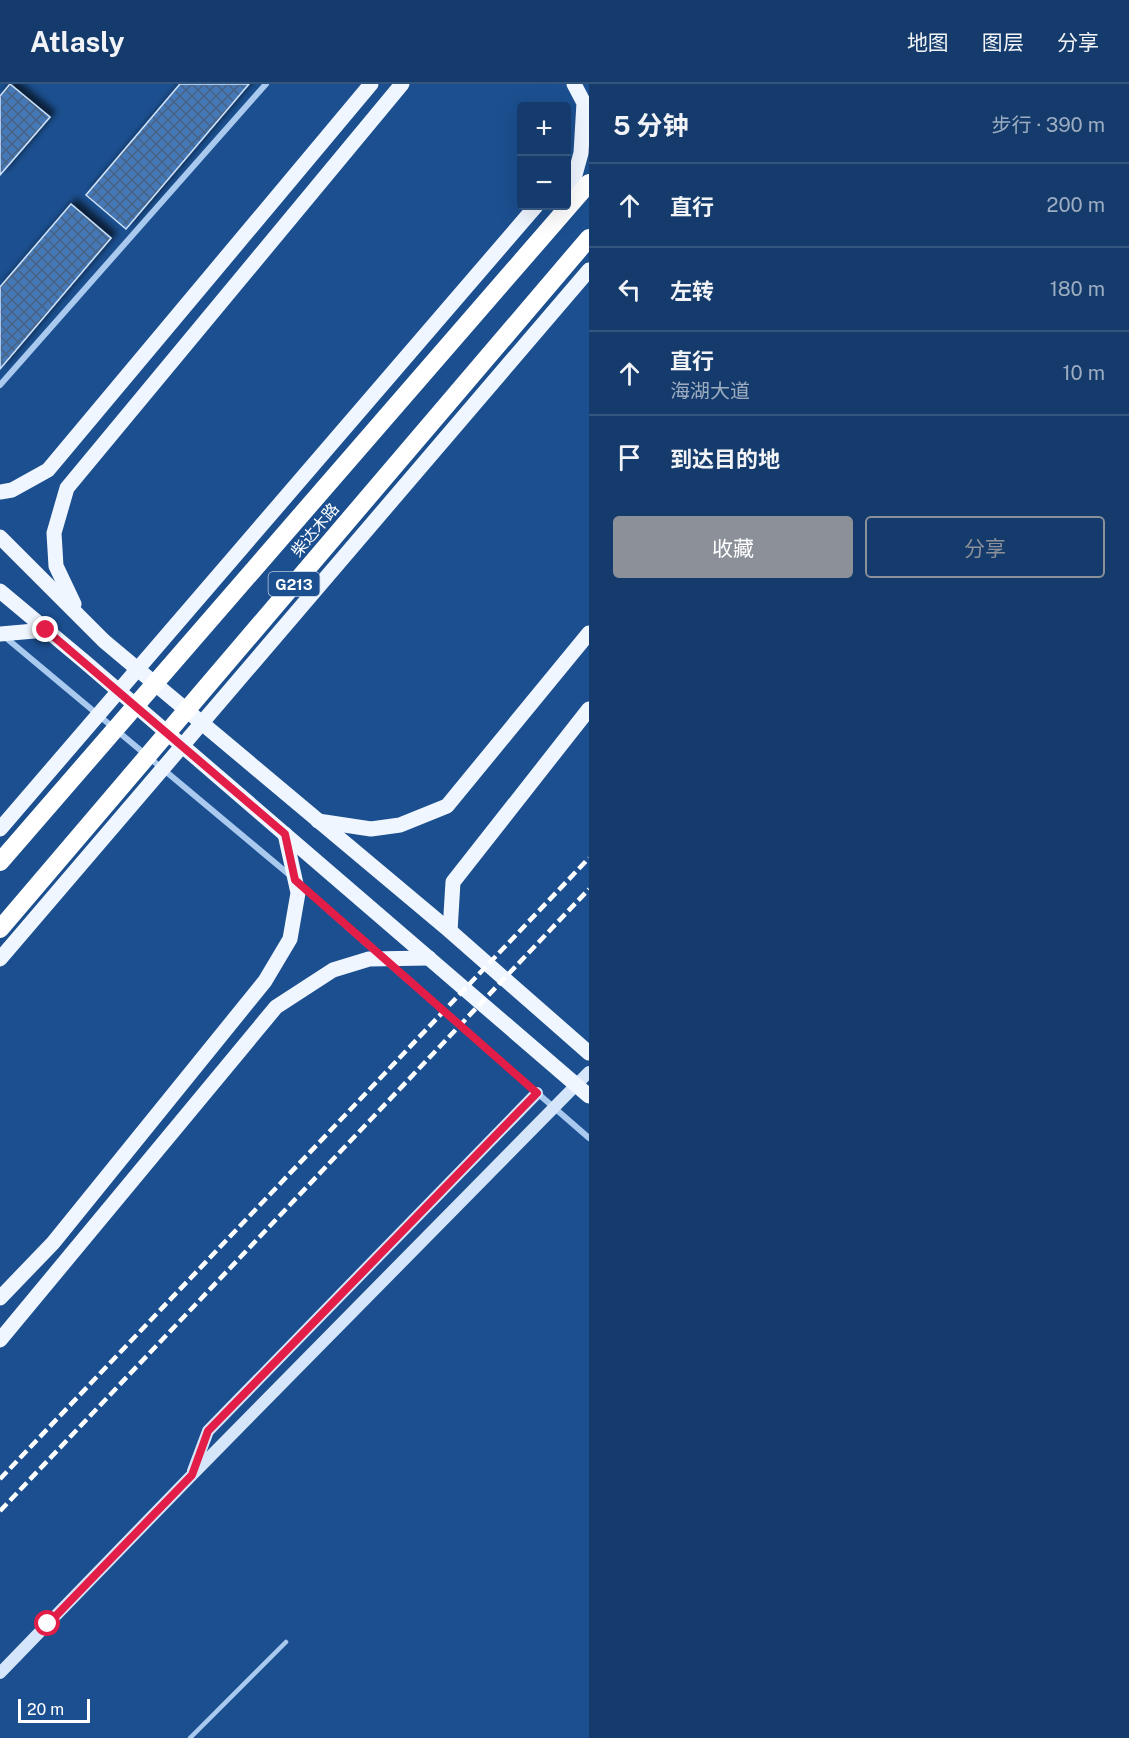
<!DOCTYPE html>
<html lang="zh">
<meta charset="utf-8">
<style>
body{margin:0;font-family:"Public Sans","Noto Sans SC",sans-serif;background:#1d4271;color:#f1f3f6}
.controls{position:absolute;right:18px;top:18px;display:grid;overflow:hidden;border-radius:6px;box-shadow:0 6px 24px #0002}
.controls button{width:54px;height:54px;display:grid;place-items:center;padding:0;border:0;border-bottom:2px solid #33557e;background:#143b6b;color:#f1f3f6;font:30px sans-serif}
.scale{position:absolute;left:18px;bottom:15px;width:72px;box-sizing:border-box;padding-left:6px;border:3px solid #fff;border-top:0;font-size:16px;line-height:21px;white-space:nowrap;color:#fff;-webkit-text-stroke:4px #1b4f8f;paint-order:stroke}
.stop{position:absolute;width:18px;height:18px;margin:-14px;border:4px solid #e11d48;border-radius:50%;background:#fff}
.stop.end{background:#e11d48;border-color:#fff;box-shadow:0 2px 6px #0008}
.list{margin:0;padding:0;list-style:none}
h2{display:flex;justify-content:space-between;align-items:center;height:78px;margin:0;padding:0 24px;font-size:26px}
h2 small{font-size:20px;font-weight:400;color:#9dadc1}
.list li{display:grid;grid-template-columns:39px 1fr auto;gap:18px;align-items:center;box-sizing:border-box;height:84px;padding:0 24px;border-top:2px solid #33557e}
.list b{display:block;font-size:22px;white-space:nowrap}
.list p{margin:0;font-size:20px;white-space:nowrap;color:#9dadc1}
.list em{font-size:20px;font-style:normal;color:#9dadc1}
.actions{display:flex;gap:12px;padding:18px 24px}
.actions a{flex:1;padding:14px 0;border:2px solid #8c9099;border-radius:6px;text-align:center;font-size:21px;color:#8c9099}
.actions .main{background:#8c9099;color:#fff}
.icon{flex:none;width:33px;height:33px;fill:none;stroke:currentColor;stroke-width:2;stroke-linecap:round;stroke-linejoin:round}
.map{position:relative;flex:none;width:589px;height:1654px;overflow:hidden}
header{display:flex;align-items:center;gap:36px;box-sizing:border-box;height:84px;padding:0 30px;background:#143b6b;border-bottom:2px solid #33557e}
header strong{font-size:28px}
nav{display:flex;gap:33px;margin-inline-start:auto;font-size:21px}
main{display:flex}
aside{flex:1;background:#143b6b}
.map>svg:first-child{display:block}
.building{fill:url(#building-cross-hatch);stroke:#cfe3fa;stroke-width:1.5;filter:url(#shadow)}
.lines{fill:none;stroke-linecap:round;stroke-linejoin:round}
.lane{stroke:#a9c9ee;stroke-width:4.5}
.street{stroke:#a9c9ee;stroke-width:6}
.secondary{stroke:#d6e6fa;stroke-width:12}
.primary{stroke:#f0f6ff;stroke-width:15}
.highway{stroke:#fff;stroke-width:18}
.rail{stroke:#fff;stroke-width:4.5;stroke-dasharray:10 4.5;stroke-linecap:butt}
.route{stroke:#e11d48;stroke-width:8}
.labels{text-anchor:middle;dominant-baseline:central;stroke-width:4.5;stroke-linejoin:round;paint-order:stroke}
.shield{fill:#1b4f8f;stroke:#bbcadd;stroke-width:1.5}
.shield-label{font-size:15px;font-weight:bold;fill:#fff}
.street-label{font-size:16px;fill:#fff;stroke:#1b4f8f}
</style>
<header>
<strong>Atlasly</strong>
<nav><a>地图</a><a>图层</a><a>分享</a></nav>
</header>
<main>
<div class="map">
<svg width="589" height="1654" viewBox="0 0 589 1654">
<defs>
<pattern id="building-cross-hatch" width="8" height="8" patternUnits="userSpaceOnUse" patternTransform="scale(1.5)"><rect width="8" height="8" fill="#4478b7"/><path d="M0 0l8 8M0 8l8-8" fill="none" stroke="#486282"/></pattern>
<filter id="shadow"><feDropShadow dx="5.5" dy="-5.5" stdDeviation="3" flood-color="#0009"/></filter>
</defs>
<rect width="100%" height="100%" fill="#1b4f8f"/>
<g class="building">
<polygon points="10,0 50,33 0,91 0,12"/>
<polygon points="180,0 249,0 126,145 86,111"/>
<polygon points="71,120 111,154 0,285 0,203"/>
</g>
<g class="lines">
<polyline class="lane" points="190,1654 286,1558"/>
<g class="street">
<polyline points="0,301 266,0"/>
<polyline points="5,553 292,793"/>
<polyline points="299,800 379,871"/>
<polyline points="387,878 589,1054"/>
</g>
<g class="secondary">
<polyline points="193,1387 208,1347 537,1009"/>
<polyline points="0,1589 192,1391 589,988"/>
</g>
<g class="primary">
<polyline points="566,124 581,69 584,19 574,0"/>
<polyline points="0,408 12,406 48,386 371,0"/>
<polyline points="0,453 104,557 450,847 589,969"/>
<polyline points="0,507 85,578 589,1012"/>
<polyline points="74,520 56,482 54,449 67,404 402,0"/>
<polyline points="0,550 46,546"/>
<polyline points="318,737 371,745 400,741 447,722 589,549"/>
<polyline points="0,745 536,122"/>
<polyline points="450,847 453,798 589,625"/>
<polyline points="0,875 589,186"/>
<polyline points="0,1214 53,1159 265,897 290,855 298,809 285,750"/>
<polyline points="0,1256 276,923 333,886 369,875 429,874"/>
</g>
<g class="highway">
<polyline points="0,778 589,99"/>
<polyline points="0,845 589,154"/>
</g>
<g class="rail">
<polyline points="0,1395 589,774"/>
<polyline points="0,1427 589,805"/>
</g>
</g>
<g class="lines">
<polyline class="route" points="46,546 285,750 295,796 537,1009 208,1347 192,1391 48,1540"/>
</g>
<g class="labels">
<rect class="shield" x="268.5" y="488" width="51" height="24" rx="4.5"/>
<g class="shield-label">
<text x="294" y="500">G213</text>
</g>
<g class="street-label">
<text transform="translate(315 446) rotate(-50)">柴达木路</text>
</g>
</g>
</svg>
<div class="controls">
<button>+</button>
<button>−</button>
</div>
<div class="scale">20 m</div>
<div class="stop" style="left:48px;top:1540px"></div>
<div class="stop end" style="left:46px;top:546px"></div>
</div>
<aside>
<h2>5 分钟<small>步行 · 390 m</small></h2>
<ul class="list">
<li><svg class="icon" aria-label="ahead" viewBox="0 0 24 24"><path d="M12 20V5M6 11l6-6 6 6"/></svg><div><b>直行</b></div><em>200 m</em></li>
<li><svg class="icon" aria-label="left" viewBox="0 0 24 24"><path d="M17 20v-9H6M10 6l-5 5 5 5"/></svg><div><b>左转</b></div><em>180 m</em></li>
<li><svg class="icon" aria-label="ahead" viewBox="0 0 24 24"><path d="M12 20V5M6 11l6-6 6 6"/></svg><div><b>直行</b><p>海湖大道</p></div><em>10 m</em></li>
<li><svg class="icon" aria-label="arrive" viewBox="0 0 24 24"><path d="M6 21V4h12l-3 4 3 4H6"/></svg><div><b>到达目的地</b></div></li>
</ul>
<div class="actions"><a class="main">收藏</a><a>分享</a></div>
</aside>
</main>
